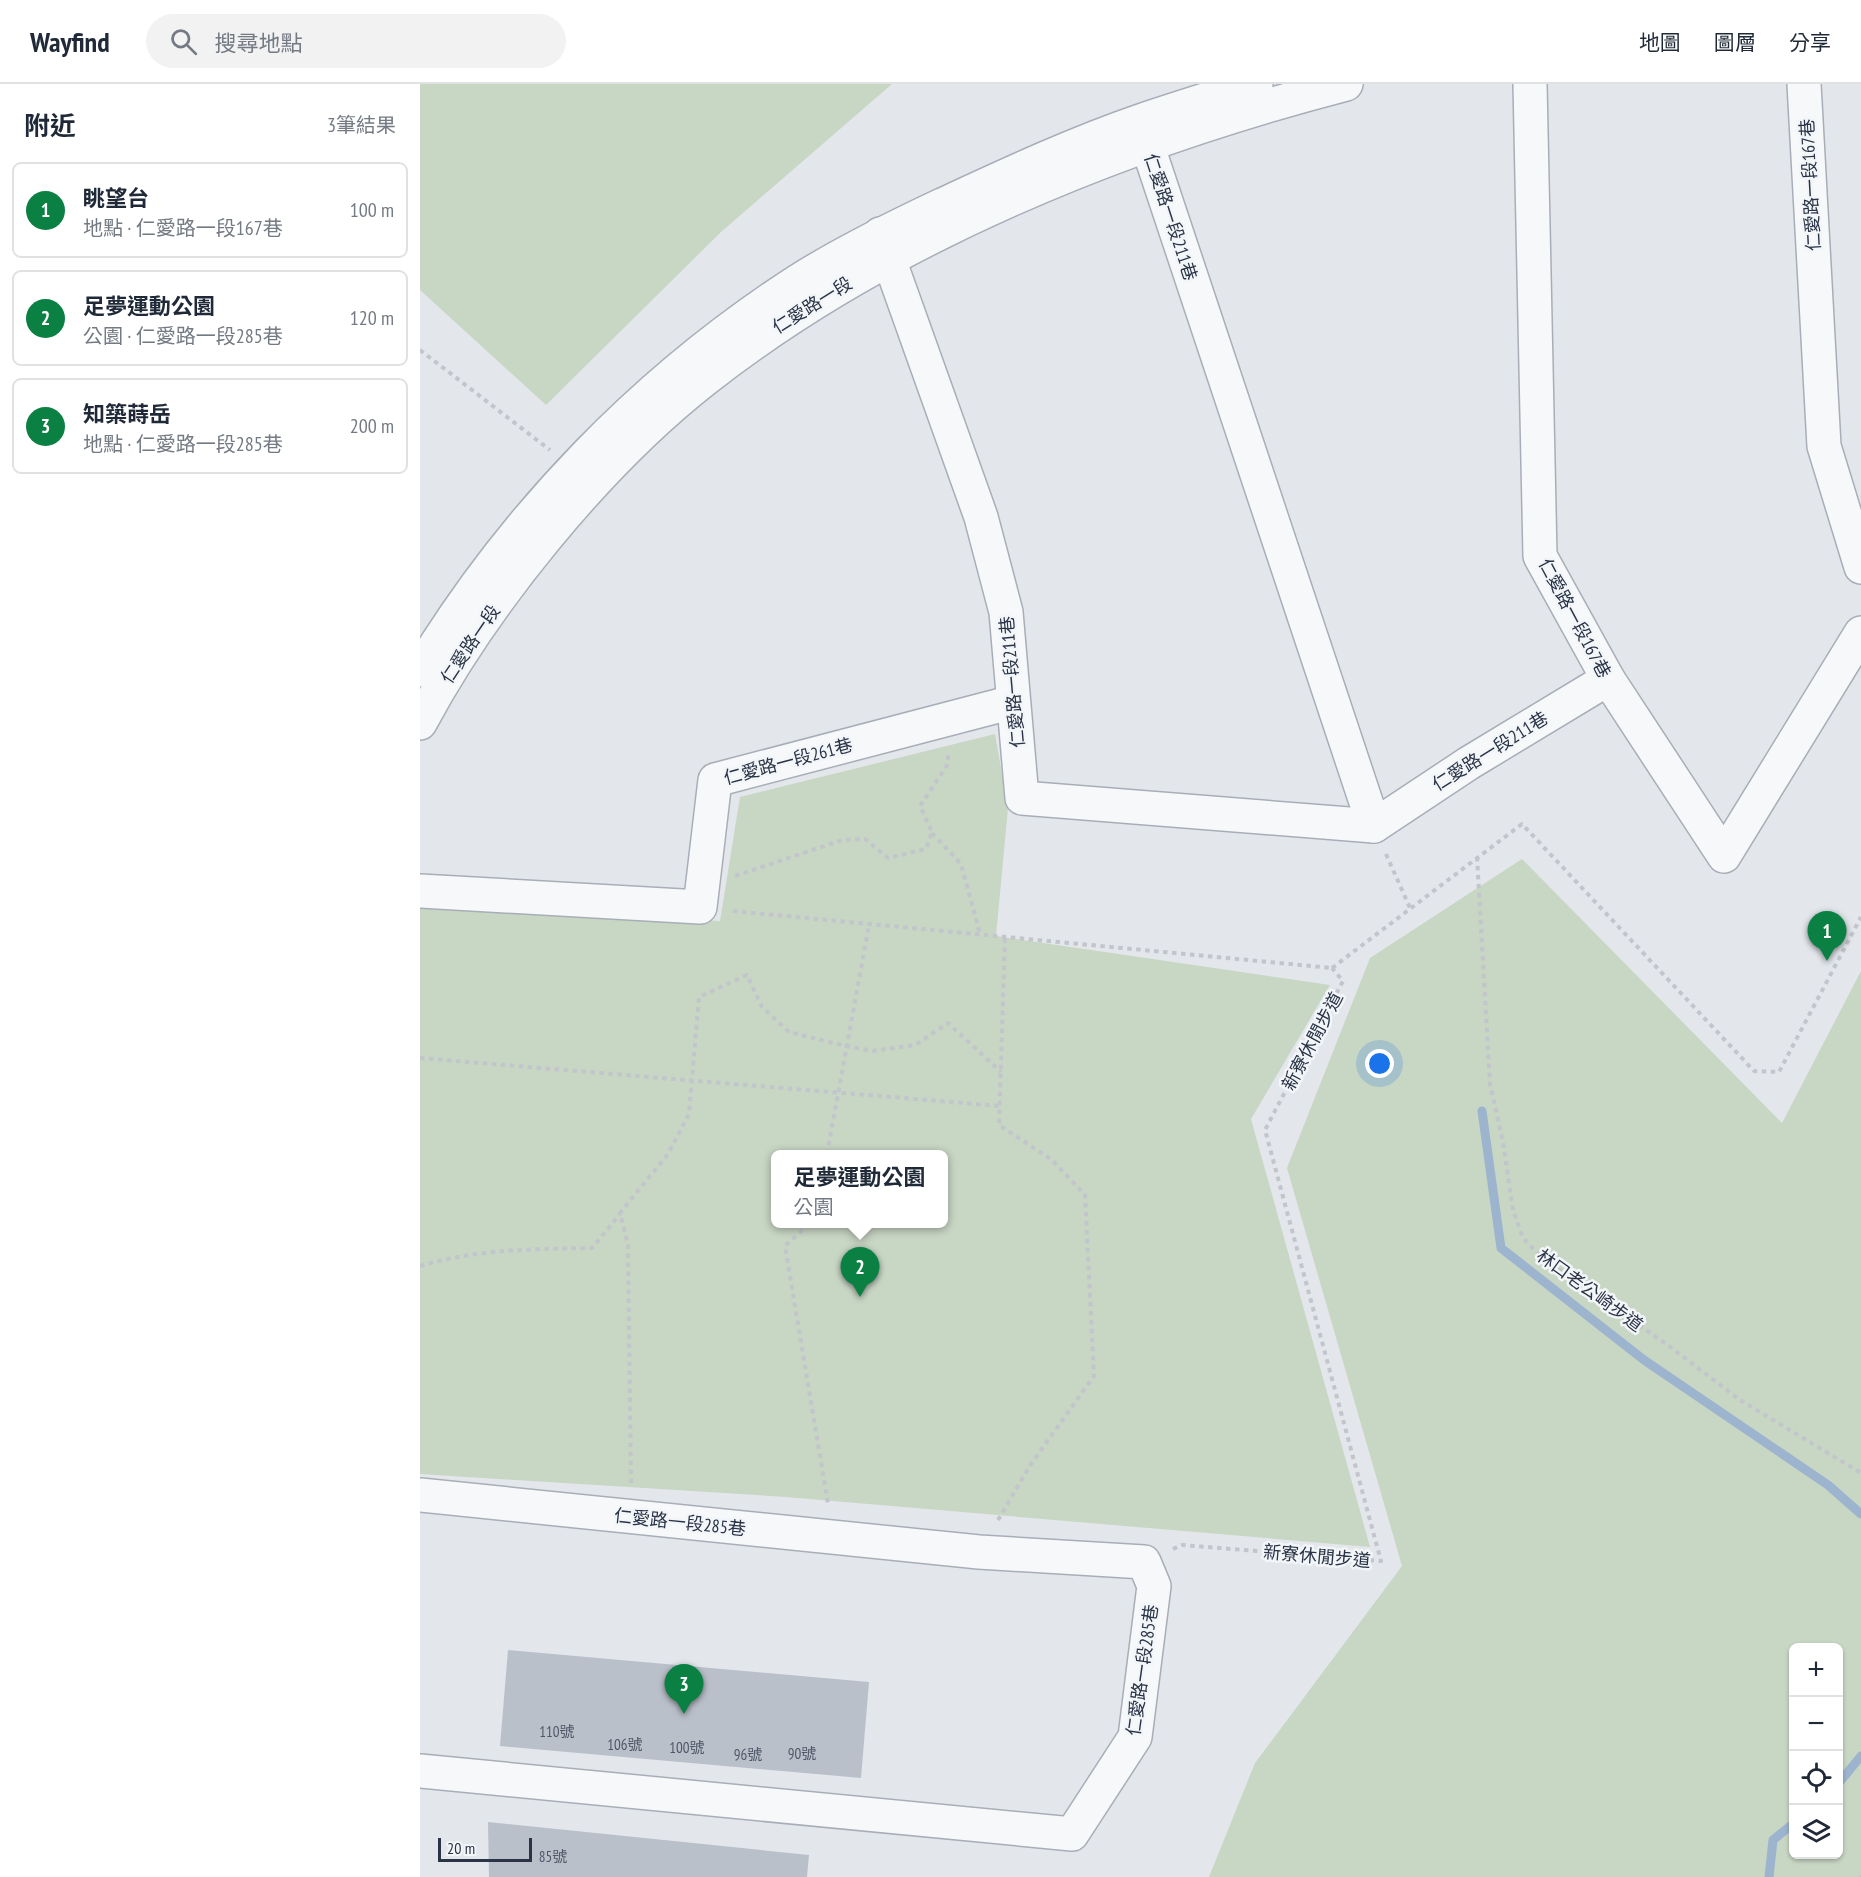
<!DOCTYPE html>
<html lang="zh-TW">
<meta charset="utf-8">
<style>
body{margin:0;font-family:"PT Sans Narrow","Noto Sans TC",sans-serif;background:#f2f2f3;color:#1f2937}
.controls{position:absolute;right:18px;bottom:18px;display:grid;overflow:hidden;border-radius:9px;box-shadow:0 2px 4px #0004}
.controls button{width:54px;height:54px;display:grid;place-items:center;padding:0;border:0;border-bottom:2px solid #e0e1e3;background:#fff;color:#1f2937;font:30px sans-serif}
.scale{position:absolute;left:18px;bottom:15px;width:94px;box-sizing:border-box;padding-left:6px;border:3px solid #2a3446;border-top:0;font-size:16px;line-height:21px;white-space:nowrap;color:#2a3446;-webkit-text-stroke:4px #f3f6f9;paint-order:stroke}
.you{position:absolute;left:960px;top:980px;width:21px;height:21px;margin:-15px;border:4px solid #fff;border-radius:50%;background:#1a73e8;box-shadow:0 0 0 9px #1a73e833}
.badge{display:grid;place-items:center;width:39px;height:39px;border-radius:50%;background:#0b8043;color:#fff;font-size:20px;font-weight:700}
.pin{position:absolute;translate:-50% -50px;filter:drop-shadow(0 2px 3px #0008)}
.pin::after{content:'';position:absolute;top:32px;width:21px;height:18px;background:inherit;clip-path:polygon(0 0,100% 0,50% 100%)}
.popup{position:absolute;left:351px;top:1066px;width:177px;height:78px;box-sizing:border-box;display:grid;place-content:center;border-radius:9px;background:#fff;filter:drop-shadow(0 2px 4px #0005);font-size:20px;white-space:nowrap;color:#747a83}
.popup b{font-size:22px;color:#1f2937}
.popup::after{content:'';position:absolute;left:50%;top:100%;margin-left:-12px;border:12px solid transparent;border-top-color:#fff}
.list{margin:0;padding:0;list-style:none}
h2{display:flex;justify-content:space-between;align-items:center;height:78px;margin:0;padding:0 24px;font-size:26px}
h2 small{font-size:20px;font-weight:400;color:#747a83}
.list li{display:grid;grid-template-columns:39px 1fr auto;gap:18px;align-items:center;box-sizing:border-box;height:96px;margin:0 12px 12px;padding:0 12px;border:2px solid #e0e1e3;border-radius:9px}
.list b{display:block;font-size:22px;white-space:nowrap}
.list p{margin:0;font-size:20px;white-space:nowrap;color:#747a83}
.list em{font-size:20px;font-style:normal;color:#747a83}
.icon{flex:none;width:33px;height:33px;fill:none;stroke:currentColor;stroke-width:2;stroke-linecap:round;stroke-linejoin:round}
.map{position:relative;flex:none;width:1441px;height:1793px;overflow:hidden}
header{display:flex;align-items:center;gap:36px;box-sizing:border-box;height:84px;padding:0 30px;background:#fff;border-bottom:2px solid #e0e1e3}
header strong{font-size:28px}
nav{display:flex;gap:33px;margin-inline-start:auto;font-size:21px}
.search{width:420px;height:54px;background:#f2f2f3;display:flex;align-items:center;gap:15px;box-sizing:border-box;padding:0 21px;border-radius:33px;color:#747a83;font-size:22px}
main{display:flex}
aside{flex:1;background:#fff}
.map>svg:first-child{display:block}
.green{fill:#c8d6c4;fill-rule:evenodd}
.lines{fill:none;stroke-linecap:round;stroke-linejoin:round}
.stream{stroke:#9db4ce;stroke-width:9}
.building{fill:#bac0ca}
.minor-casing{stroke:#a8aeb7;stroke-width:36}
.path{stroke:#c2c5cb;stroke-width:4;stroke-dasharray:4.5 4.5;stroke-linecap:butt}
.minor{stroke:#f7f8fa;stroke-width:33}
.labels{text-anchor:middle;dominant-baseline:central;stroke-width:5;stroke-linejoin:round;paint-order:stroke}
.number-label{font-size:15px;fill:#4e5767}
.street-label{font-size:18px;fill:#2a3446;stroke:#f3f6f9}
</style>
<header>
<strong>Wayfind</strong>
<div class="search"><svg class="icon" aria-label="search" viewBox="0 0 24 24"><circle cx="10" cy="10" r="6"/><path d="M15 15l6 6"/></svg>搜尋地點</div>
<nav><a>地圖</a><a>圖層</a><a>分享</a></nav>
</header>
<main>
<aside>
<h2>附近<small>3筆結果</small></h2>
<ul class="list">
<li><span class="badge">1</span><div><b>眺望台</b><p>地點 · 仁愛路一段167巷</p></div><em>100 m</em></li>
<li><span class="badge">2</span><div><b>足夢運動公園</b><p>公園 · 仁愛路一段285巷</p></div><em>120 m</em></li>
<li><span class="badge">3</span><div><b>知築蒔岳</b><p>地點 · 仁愛路一段285巷</p></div><em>200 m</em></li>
</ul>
</aside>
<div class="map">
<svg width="1441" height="1793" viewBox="0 0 1441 1793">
<rect width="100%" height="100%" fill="#e3e7ec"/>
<g class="green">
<polygon points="0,0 472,0 301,148 126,321 0,206"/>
<path d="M575 650 588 724 576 852 910 901 831 1035 950 1463 366 1413 0 1390V820L300 837 320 713ZM356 1070H524V1140H356Z"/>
<path d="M1102 775 1362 1039 1441 887V1793H789L835 1679 982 1482 867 1084 950 874ZM1374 1564H1418V1770H1374Z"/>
</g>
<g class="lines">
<g class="stream">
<polyline points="1062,1027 1081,1164 1224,1276 1408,1401 1441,1430"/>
<polyline points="1418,1700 1441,1672"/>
<polyline points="1349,1793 1353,1756 1374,1739"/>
</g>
</g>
<g class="building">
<polygon points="88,1566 449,1598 441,1694 80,1662"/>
<polygon points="68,1738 389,1771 387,1793 69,1793"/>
</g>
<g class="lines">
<defs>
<g id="minor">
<polyline points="1110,0 1120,472 1188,595 1304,772 1441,549"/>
<polyline points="1384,0 1404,362 1441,483"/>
<polyline points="721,42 954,742"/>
<polyline points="460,150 561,433 586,528 602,714 954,742 1049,679 1188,595"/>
<path d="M0 586C95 430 225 296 378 197 424 168 473 144 522 121 587 91 653 60 720 37 758 24 797 12 836 0"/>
<path d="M0 639C64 519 177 380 284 296 466 153 703 58 926 0"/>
<polyline points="0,807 280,823 295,696 593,618"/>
<polyline points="0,1411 559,1468 724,1478 734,1502 715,1653 652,1750 0,1687"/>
</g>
</defs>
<use href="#minor" class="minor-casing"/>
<g class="path">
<polyline points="0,266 130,366"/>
<polyline points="512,749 541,780 560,850"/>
<polyline points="966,770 990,824"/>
<polyline points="1057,773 1070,1000 1083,1058 1093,1126 1103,1154 1121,1173 1249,1262 1320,1316 1441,1389"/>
<polyline points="315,792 422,756 445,755 468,774 506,765 512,748 500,722 528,680 528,669"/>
<polyline points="313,827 912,884"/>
<polyline points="912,884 1102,740 1334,987 1359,988 1441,833"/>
<polyline points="0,974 580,1022"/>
<polyline points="407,1070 449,841"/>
<polyline points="389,1140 365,1162 408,1420"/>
<path d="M0 1182C57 1165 113 1165 172 1164L200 1130"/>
<polyline points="211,1399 208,1161 200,1129 248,1070 269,1030 279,913 327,891 342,923 369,948 426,962 453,967 495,961 528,939 581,988"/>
<polyline points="578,1436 611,1380 674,1292 665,1111 632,1076 579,1041 585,853"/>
<polyline points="753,1465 762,1461 961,1477 845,1046 923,897 912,884"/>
<polyline points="1440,1793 1441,1792"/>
</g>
<use href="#minor" class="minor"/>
</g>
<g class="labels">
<g class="number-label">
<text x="137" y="1647">110號</text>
<text x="205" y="1660">106號</text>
<text x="267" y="1663">100號</text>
<text x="382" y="1669">90號</text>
<text x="328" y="1670">96號</text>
<text x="133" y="1772">85號</text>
</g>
<g class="street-label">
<text transform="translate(1390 101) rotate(-93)">仁愛路一段167巷</text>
<text transform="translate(751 133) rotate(72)">仁愛路一段211巷</text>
<text transform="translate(392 221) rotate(-32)">仁愛路一段</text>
<text transform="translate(1155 534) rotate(62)">仁愛路一段167巷</text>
<text transform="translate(50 560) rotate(-56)">仁愛路一段</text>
<text transform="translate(592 598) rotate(-95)">仁愛路一段211巷</text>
<text transform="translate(1070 667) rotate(-32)">仁愛路一段211巷</text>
<text transform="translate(368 677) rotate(-15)">仁愛路一段261巷</text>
<text transform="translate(892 957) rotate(-62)">新寮休閒步道</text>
<text transform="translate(1170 1206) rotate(36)">林口老公崎步道</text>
<text transform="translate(260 1438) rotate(6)">仁愛路一段285巷</text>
<text transform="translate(897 1472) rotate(5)">新寮休閒步道</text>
<text transform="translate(722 1586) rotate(-82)">仁愛路一段285巷</text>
</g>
</g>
</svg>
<div class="controls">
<button>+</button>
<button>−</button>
<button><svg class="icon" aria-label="locate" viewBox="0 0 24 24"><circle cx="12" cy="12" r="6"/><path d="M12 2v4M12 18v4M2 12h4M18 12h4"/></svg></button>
<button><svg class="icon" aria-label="layers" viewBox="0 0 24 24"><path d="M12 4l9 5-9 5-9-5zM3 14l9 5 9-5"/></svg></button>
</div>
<div class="scale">20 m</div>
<div class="you"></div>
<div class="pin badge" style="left:1407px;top:877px">1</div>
<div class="pin badge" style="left:440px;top:1213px">2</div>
<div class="popup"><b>足夢運動公園</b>公園</div>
<div class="pin badge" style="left:264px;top:1630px">3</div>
</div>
</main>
